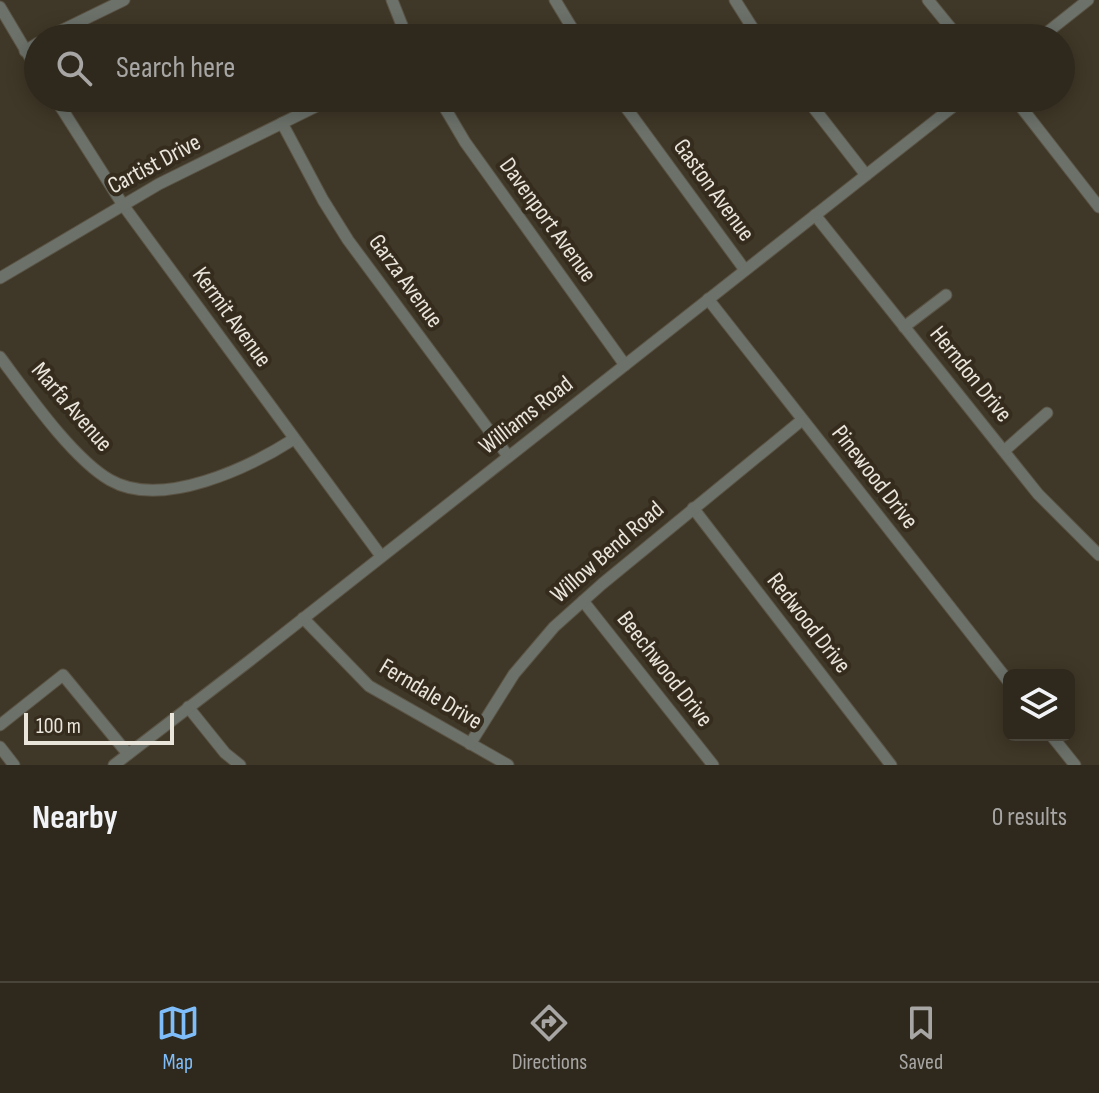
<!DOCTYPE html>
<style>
body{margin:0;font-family:"Sofia Sans Condensed",sans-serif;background:#373126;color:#f1f3f6}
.controls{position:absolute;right:24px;bottom:24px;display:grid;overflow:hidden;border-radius:12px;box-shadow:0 4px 20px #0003}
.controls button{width:72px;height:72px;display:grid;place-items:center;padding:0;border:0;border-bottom:2px solid #4a453b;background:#2f291d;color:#f1f3f6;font:40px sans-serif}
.scale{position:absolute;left:24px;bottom:20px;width:150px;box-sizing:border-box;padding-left:8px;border:4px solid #eae5db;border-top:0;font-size:22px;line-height:28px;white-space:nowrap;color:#eae5db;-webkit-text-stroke:6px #352c1e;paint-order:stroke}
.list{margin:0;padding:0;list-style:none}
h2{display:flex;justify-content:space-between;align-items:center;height:104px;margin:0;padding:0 32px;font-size:34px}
h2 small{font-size:26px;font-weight:400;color:#a7a6a4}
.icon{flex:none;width:44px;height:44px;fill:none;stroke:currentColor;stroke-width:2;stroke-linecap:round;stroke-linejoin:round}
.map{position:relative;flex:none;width:1099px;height:765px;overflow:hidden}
.search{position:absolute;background:#2f291d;box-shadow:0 4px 20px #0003;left:24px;right:24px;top:24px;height:88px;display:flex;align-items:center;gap:20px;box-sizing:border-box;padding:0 28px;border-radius:44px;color:#a7a6a4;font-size:30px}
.sheet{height:216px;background:#2f291d}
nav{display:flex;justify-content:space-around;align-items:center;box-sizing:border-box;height:112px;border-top:2px solid #4a453b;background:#2f291d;font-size:22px;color:#a7a6a4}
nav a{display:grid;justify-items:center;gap:4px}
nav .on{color:#7fbdfa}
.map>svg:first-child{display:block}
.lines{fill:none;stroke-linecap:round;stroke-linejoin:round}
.minor-casing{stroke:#5a5344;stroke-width:13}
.minor{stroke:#6c716a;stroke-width:11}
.labels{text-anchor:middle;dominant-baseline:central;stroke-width:8;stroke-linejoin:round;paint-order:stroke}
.street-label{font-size:24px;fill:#eae5db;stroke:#352c1e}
</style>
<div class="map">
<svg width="1099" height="765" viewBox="0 0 1099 765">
<rect width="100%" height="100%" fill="#3f3727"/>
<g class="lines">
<defs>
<g id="minor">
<polyline points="392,0 407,38"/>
<polyline points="555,0 578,38"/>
<polyline points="735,0 759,38"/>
<polyline points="928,0 959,38"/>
<polyline points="0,7 38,71"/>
<polyline points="46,38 124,0"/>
<polyline points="1040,38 1088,0"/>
<polyline points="25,51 38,43"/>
<polyline points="55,98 123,205 381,556"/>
<polyline points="439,98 465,142 625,365"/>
<polyline points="619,98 745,270"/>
<polyline points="806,98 866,175"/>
<polyline points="1014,98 1099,207"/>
<polyline points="282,123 323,200 348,240 508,456"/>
<polyline points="815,215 1038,494 1099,555"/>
<polyline points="0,278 159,184 333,98"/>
<polyline points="708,299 1009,682"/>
<polyline points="904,327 946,295"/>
<path d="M0 357C27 393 72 458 110 480 162 510 250 467 294 439"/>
<polyline points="1004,451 1047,413"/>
<polyline points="693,508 891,765"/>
<polyline points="583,601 713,765"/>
<polyline points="303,618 369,686 508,765"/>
<polyline points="188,707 225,753 240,765"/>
<polyline points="0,725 63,675 128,754"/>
<polyline points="1051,735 1075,765"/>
<polyline points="470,744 514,674 554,627 602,584 802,420"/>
<polyline points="0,747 14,765"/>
<polyline points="114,765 248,662 964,98"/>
</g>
</defs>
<use href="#minor" class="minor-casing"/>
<use href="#minor" class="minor"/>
</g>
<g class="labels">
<g class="street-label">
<text transform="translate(154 164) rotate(-28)">Cartist Drive</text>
<text transform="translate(714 190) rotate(54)">Gaston Avenue</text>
<text transform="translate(548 220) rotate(54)">Davenport Avenue</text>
<text transform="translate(406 281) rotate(54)">Garza Avenue</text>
<text transform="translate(232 317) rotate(54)">Kermit Avenue</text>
<text transform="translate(971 374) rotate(51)">Herndon Drive</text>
<text transform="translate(72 407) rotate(49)">Marfa Avenue</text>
<text transform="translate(526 415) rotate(-38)">Williams Road</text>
<text transform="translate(875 477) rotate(52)">Pinewood Drive</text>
<text transform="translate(607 552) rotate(-41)">Willow Bend Road</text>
<text transform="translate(809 623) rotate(52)">Redwood Drive</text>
<text transform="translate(665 669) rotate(52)">Beechwood Drive</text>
<text transform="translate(431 694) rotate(31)">Ferndale Drive</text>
</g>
</g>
</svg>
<div class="controls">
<button><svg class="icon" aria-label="layers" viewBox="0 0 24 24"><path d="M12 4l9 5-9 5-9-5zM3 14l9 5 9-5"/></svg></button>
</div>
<div class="scale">100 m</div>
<div class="search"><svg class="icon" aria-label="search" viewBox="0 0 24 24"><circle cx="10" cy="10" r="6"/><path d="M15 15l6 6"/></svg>Search here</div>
</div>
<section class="sheet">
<h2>Nearby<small>0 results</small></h2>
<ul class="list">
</ul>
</section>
<nav>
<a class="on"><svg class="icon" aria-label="map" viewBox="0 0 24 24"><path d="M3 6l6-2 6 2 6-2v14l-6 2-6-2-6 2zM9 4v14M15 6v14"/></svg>Map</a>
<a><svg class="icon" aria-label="directions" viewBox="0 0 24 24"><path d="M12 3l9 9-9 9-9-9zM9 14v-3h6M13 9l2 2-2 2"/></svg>Directions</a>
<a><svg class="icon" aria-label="saved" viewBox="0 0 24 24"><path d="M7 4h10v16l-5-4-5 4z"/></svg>Saved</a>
</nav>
